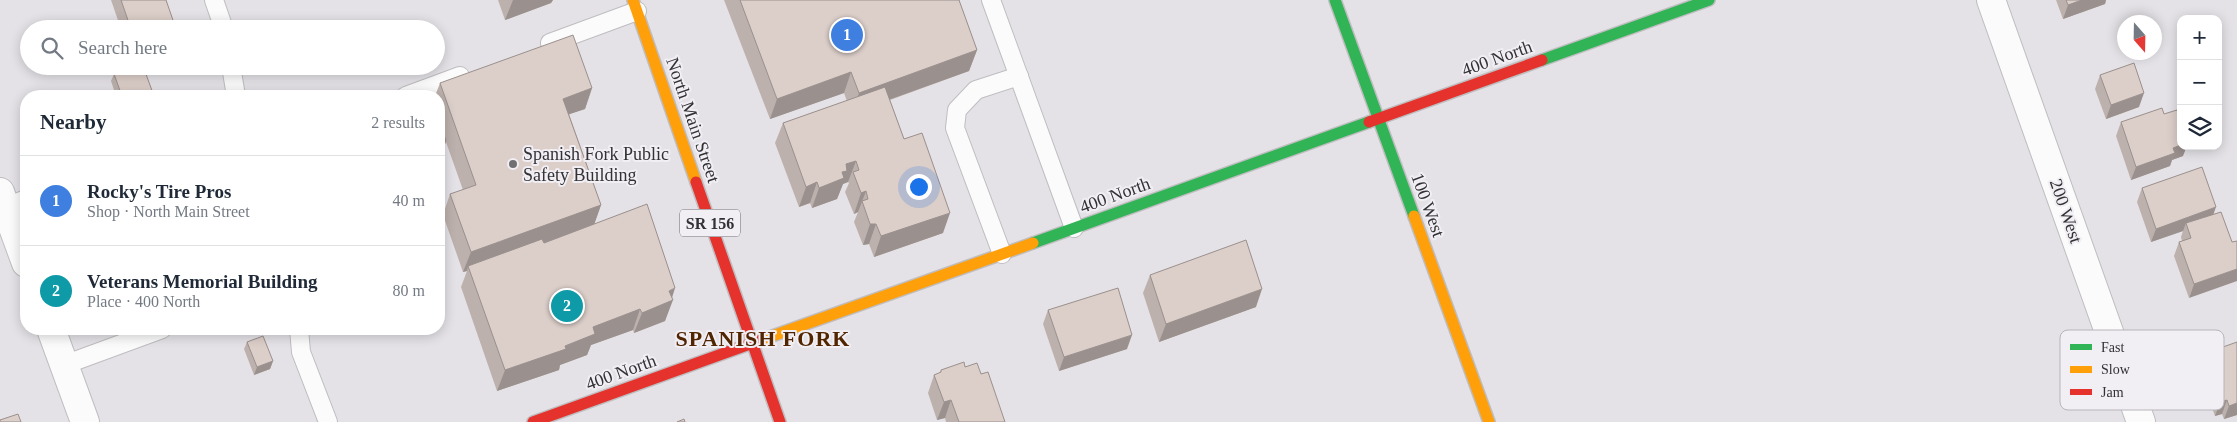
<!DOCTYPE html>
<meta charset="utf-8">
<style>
body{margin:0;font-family:"Times New Roman",serif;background:#f2f2f3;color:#1f2937}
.controls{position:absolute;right:15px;top:15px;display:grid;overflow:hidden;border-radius:10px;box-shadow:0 2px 12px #0003}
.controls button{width:45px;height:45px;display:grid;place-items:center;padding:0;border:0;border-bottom:1px solid #e0e1e3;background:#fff;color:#1f2937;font:25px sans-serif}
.compass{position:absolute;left:2117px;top:15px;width:45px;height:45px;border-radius:50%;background:#fff;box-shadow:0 2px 12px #0003;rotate:160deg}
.you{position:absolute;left:918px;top:186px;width:18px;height:18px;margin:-12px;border:4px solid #fff;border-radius:50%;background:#1a73e8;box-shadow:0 0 0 8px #1a73e833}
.badge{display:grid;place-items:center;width:32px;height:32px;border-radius:50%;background:#706f72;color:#fff;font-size:16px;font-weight:700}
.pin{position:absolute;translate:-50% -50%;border:2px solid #fff;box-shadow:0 1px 5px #0006}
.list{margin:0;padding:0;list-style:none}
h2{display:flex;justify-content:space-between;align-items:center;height:65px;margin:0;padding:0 20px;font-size:21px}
h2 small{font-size:16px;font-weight:400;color:#747a83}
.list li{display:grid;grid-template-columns:32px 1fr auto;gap:15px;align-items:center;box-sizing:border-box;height:90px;padding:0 20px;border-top:1px solid #e0e1e3}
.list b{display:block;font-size:19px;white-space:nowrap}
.list p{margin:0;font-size:16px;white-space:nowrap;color:#747a83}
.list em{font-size:16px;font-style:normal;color:#747a83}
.icon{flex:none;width:28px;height:28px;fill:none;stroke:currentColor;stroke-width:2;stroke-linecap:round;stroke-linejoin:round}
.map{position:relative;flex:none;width:2237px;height:422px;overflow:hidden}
.search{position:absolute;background:#fff;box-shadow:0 2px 12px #0003;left:20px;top:20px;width:425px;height:55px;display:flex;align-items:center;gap:12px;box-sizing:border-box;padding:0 18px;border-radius:28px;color:#747a83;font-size:19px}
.panel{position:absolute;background:#fff;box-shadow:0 2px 12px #0003;left:20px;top:90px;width:425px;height:245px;border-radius:20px}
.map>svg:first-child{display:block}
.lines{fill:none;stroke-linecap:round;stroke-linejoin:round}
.lane-casing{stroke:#bfbdc0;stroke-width:20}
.street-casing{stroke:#bfbdc0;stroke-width:30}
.fast-casing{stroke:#bfbdc0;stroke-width:14}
.slow-casing{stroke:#bfbdc0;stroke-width:14}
.jam-casing{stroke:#bfbdc0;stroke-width:14}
.lane{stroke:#fbfbfb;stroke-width:18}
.street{stroke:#fbfbfb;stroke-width:28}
.fast{stroke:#30b455;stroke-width:11}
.slow{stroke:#ff9f0a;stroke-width:11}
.jam{stroke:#e5322d;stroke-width:11}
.wall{fill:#bdb1ad}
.shaded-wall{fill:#9a908d}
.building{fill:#dccec9;stroke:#9a908d}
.poi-dot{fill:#706f72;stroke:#f1eef4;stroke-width:2}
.labels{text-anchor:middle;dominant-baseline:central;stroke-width:4;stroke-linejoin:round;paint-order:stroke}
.shield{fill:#f1eef4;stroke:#6b6a6d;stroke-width:1}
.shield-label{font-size:16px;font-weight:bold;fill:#323133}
.street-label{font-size:18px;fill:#323133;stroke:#f1eef4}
.poi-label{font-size:18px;fill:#323133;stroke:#f1eef4;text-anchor:start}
.district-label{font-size:22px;font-weight:bold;letter-spacing:1px;fill:#512500;stroke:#f1eef4}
.key{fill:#f1eef4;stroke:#b8b5ba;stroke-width:1}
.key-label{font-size:14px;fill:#323133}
</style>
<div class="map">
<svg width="2237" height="422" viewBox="0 0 2237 422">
<rect width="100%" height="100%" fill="#e4e2e6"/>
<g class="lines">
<defs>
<g id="lane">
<polyline points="214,0 224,29"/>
<polyline points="991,0 1074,228"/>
<polyline points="550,43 637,11"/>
<polyline points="231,66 236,96"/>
<polyline points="406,96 460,76"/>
<polyline points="6,207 26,199"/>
<polyline points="1002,254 955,128 957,110 976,90 1019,76"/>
<polyline points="299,329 301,352 328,422"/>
<polyline points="64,365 162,329"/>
</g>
<g id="street">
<polyline points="1991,0 2141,422"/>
<polyline points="0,192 26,263"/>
<polyline points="51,329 85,422"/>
</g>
<g id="fast">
<polyline points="1335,0 1414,216"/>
<polyline points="1542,60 1709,0"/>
<polyline points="1033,243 1369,122"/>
</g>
<g id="slow">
<polyline points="633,0 696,182"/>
<polyline points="1414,216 1489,422"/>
<polyline points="761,340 1033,243"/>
</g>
<g id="jam">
<polyline points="1369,122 1542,60"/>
<polyline points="696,182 780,422"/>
<polyline points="533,422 761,340"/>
</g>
</defs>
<use href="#lane" class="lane-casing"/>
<use href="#street" class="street-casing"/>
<use href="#fast" class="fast-casing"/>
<use href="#slow" class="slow-casing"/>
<use href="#jam" class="jam-casing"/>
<use href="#lane" class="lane"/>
<use href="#street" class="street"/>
<use href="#fast" class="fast"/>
<use href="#slow" class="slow"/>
<use href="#jam" class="jam"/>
</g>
<g class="wall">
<polygon points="111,0 166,0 175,26 174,29 121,29"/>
<polygon points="498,0 553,0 551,3 505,20"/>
<polygon points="724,0 959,0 977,50 969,71 890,100 904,139 943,233 874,257 869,244 863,245 854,222 858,212 854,214 845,192 849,183 848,182 843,184 837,199 812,208 810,203 799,207 775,143 783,123 847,101 844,93 770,119"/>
<polygon points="2056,0 2106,0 2105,4 2063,19"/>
<polygon points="114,74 154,96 116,96 111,81"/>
<polygon points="2100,75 2139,107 2106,119 2095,89"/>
<polygon points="440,83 592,88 585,109 569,114 601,205 594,224 672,298 665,321 634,333 633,330 591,345 587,355 560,365 559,370 497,391 461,287 467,271 463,272 443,215 450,194 463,190 446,142 441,155 440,125 439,122 439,96 435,96"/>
<polygon points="2164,114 2183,156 2172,160 2170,166 2131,180 2116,136 2121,122"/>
<polygon points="2142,188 2214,214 2221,212 2189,298 2174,256 2179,242 2182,241 2181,237 2183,231 2151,242 2137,202"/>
<polygon points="1150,275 1256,307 1159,342 1143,293"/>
<polygon points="1048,310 1127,349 1059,371 1043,324"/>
<polygon points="247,342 273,361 270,369 254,375 244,349"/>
<polygon points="2209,352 2237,415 2224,419 2222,414 2215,416 2203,383 2207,374 2204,366"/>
<polygon points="965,367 981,374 1005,422 946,422 945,418 937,420 928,393 934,375 940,373 941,370"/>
</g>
<g class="shaded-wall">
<polygon points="513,0 553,0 551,3 505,20"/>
<polygon points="2082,0 2106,0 2105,4 2063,19 2068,5"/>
<polygon points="977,50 969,71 852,113 859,93"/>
<polygon points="851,72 844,93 770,119 777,99"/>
<polygon points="592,88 585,109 555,119 563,99"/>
<polygon points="2144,93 2139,107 2106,119 2111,105"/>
<polygon points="446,141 441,155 439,156 439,144"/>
<polygon points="2181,145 2181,146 2187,146 2183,156 2172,160 2170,166 2131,180 2136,167 2173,148"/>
<polygon points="856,161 848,182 843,184 837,199 812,208 819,188 842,172 846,164"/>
<polygon points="817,182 810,203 799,207 806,187"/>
<polygon points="866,191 858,212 854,214 861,193"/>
<polygon points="601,205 594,225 470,270 468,266 467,271 463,272 471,252"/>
<polygon points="2216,207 2211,221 2186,223 2183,231 2151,242 2156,229"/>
<polygon points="950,213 943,233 874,257 881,236"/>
<polygon points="870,224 876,224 869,244 863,245"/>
<polygon points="2237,269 2237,281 2189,298 2194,284"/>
<polygon points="675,288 671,301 673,300 665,321 634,333 642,313 669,291"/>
<polygon points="1262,289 1256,307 1159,342 1166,324"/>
<polygon points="640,309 633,330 591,345 587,355 560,365 559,370 497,391 505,370 565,346 593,327"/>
<polygon points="1132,335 1127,349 1059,371 1064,357"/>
<polygon points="273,361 270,369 254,375 257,367"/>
<polygon points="951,400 945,418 937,420 944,402"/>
<polygon points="2227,400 2222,414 2215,416 2220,402"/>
<polygon points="2237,403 2237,415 2224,419 2229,406"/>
</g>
<g class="building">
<polygon points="121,0 166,0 175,26 168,29 131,29"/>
<polygon points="740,0 959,0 977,50 859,93 851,72 777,99"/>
<polygon points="2066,0 2082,0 2068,5"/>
<polygon points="573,35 592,88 563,99 601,205 471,252 450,194 476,185 440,83"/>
<polygon points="2134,63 2144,93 2111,105 2100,75"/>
<polygon points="135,66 143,66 154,96 122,96 114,74"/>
<polygon points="885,87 904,139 922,133 950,213 881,236 876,224 870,224 862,201 868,199 866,191 861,193 853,172 859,170 856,161 846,164 847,171 842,172 844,178 819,188 817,182 806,187 783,123"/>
<polygon points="2162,108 2164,114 2177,110 2181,121 2181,145 2173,148 2175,153 2136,167 2121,122"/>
<polygon points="440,124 446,141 439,144 439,125"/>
<polygon points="2202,167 2216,207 2156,229 2142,188"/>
<polygon points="647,204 675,288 669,291 673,300 642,313 640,309 593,327 595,334 565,346 566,349 505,370 468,266 542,239 544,243"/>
<polygon points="2221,212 2232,242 2237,241 2237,269 2194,284 2179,242 2191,238 2186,223"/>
<polygon points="1246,240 1262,289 1166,324 1150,275"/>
<polygon points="1118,288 1132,335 1064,357 1048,310"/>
<polygon points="263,336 273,361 257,367 247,342"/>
<polygon points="2237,342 2237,403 2229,406 2227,400 2220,402 2208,369 2214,367 2209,352"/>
<polygon points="964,362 965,367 977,363 981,374 988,372 1005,422 959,422 951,400 944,402 934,375 941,372 941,370"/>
<polygon points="18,414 21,422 0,422 0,420"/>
<polygon points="684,419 685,422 677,422"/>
</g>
<circle class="poi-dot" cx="513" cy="164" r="5"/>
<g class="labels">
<rect class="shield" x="680" y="209.5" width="60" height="27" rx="4"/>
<g class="shield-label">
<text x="710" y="223">SR 156</text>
</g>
<g class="street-label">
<text transform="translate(1497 58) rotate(-20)">400 North</text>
<text transform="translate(693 120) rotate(71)">North Main Street</text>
<text transform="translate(1115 195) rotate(-20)">400 North</text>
<text transform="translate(1428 205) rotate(70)">100 West</text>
<text transform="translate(2066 211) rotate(71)">200 West</text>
<text transform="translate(621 372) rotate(-20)">400 North</text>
</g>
<g class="poi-label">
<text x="523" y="154">Spanish Fork Public<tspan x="523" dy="21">Safety Building</tspan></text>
</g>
<g class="district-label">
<text x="763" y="338">SPANISH FORK</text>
</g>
</g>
<rect x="2060" y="330" width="164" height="80" rx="8" class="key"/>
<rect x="2070" y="344" width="22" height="6" fill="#30b455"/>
<rect x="2070" y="366" width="22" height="7" fill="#ff9f0a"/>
<rect x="2070" y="389" width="22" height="6" fill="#e5322d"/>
<g class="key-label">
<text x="2101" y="352">Fast</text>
<text x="2101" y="374">Slow</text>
<text x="2101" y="397">Jam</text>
</g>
</svg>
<div class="controls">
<button>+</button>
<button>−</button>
<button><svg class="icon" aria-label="layers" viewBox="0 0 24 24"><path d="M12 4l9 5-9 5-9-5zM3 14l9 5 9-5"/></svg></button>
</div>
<svg class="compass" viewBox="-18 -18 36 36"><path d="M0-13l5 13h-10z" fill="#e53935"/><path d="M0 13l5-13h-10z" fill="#747a83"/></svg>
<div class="you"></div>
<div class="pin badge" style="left:847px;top:35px;background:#3f7fe0">1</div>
<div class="pin badge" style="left:567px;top:306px;background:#0f9aa8">2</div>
<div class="search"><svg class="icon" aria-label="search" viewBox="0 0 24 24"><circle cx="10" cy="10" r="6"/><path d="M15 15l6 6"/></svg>Search here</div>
<section class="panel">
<h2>Nearby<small>2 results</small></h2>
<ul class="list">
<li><span class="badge" style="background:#3f7fe0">1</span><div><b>Rocky's Tire Pros</b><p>Shop · North Main Street</p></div><em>40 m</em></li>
<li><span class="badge" style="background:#0f9aa8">2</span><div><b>Veterans Memorial Building</b><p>Place · 400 North</p></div><em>80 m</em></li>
</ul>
</section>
</div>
